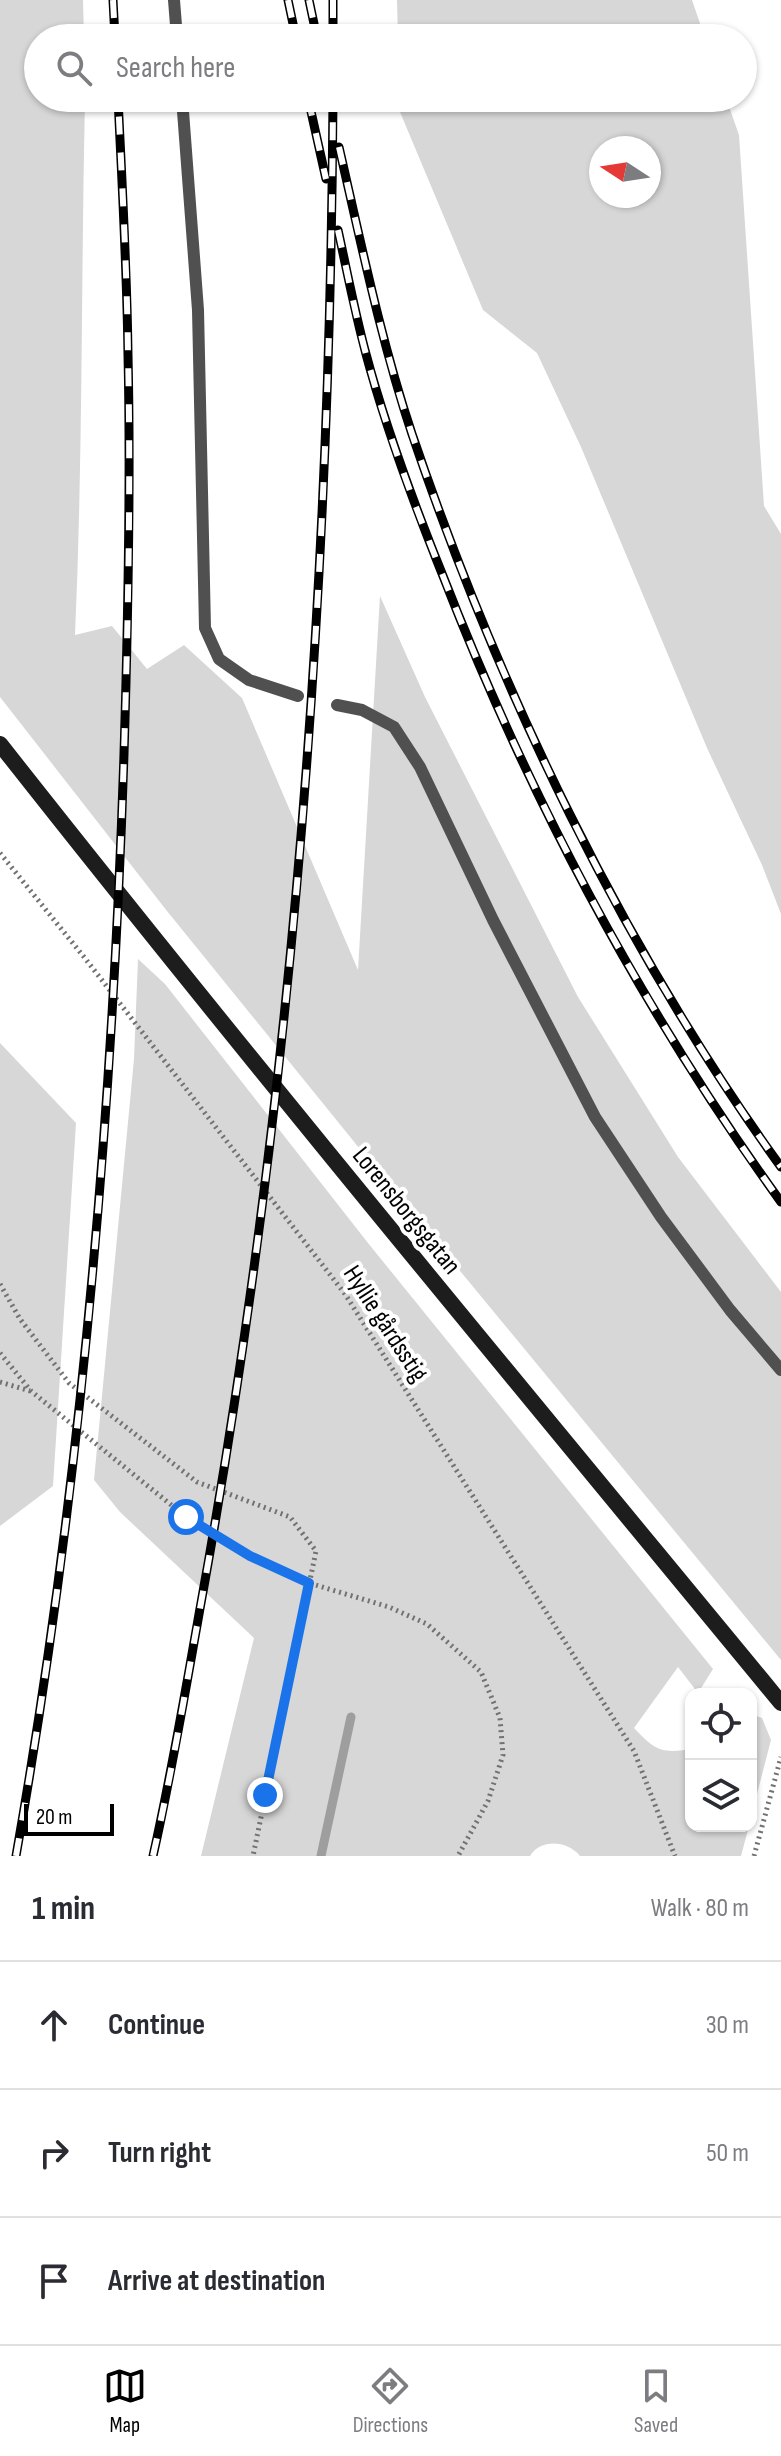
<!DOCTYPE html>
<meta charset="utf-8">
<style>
body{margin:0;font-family:"Sofia Sans Condensed",sans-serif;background:#f7f7f7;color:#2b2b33}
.controls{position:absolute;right:24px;bottom:24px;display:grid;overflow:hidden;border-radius:16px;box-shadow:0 2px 6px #0004}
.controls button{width:72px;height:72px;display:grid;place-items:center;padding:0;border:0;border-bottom:2px solid #e1e1e2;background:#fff;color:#2b2b33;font:40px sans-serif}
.compass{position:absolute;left:589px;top:136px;width:72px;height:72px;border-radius:50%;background:#fff;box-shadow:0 2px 6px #0004;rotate:282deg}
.scale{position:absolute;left:24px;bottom:20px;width:90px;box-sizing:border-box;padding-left:8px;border:4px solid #000;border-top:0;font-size:22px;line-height:28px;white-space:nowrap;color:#000;-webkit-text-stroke:6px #fff;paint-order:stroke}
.stop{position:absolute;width:24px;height:24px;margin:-18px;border:6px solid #1a73e8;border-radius:50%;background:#fff}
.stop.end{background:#1a73e8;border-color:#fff;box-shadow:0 2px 8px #0008}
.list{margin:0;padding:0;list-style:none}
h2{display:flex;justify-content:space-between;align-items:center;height:104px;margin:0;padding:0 32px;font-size:34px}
h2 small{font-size:26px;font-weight:400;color:#7c7c81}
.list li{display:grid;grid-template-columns:52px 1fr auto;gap:24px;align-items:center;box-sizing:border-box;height:128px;padding:0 32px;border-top:2px solid #e1e1e2}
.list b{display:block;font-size:30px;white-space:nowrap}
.list em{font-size:26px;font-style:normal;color:#7c7c81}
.icon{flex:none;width:44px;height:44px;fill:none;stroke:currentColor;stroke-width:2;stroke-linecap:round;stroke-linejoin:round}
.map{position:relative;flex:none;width:781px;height:1856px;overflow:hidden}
.search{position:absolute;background:#fff;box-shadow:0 2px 6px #0004;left:24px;right:24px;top:24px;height:88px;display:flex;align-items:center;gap:20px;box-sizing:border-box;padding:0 28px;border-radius:44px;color:#7c7c81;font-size:30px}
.sheet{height:488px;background:#fff}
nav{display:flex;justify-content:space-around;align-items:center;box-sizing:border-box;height:112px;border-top:2px solid #e1e1e2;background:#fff;font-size:22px;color:#7c7c81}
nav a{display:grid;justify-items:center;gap:4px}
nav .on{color:#000}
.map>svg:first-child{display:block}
.green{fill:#d7d7d7;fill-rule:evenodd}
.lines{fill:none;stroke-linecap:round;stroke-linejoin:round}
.stream{stroke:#9e9e9e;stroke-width:9}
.path{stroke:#727272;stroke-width:5;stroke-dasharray:2 4;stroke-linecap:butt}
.service{stroke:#505050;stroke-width:12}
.secondary{stroke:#1d1d1d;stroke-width:16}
.rail-casing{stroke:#000;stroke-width:9}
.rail{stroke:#fff;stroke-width:6;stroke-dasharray:18;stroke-linecap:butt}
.route{stroke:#1a73e8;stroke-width:10}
.labels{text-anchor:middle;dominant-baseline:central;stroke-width:8;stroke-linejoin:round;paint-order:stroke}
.street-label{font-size:26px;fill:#000;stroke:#fff}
</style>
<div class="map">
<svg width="781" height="1856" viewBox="0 0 781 1856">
<rect width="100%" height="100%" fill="#fff"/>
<g class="green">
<path d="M0 0H83L84 38H38V98H85C81 277 83 456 75 635L112 626 147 669 184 645 242 698 358 970 380 596 425 697 578 997 678 1157 781 1292V1660L385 1180 167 911 0 697Z"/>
<polygon points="397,0 692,0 705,38 398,38"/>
<path d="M400 98H726L739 135 764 506 781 534V914L762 865 707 748 581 447 537 353 483 310 400 112ZM601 148H649V196H601Z"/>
<path d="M138 959 165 984 368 1243 713 1669 698 1693 678 1667 634 1728C655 1750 661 1754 691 1749V1826H749L741 1856H580C568 1841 541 1838 530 1856H201L254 1638 120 1512 94 1480 134 1059Z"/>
<polygon points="0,1043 76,1123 53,1486 0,1526"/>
<polygon points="751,1714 762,1718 771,1740 751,1817"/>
</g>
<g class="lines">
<polyline class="stream" points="321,1856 351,1717"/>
<g class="path">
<polyline points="0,853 84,957 345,1294 634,1751 675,1856"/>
<polyline points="0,1284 20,1319 69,1383 197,1482 290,1517 316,1551 253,1856"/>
<polyline points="0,1353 31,1391 186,1517 250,1556 309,1583 389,1607 427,1624 481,1672 500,1718 503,1755 488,1801 458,1856"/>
<polyline points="0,1382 30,1391"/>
<polyline points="754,1856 781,1757"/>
</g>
<g class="service">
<polyline points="174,0 177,38"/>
<polyline points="182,98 198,310 205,628 219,659 249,680 298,696"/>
<polyline points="337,705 362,710 394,727 420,767 493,920 595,1117 661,1217 730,1310 781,1370"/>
</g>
<path class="secondary" d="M0 744C255 1068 519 1385 781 1703"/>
<defs>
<g id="rail">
<polyline points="113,0 115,38"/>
<polyline points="288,0 296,38"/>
<polyline points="309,0 317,38"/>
<polyline points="333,0 333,38"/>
<polyline points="308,98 326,179"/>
<path d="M339 147C361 243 381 341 412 434 498 688 624 950 781 1167"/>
<path d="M338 230C347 271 355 313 366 354 386 429 414 504 443 576 529 797 642 1010 781 1202"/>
<path d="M16 1856C80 1492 112 1123 124 754 128 621 131 488 128 355 127 269 122 184 118 98"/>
<path d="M153 1856C172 1772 186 1687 201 1603 291 1106 330 603 333 98"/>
</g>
</defs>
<use href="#rail" class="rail-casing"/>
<use href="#rail" class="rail"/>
</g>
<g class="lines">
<polyline class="route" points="186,1517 250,1556 309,1583 265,1795"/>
</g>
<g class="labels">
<g class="street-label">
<text transform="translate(406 1211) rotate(51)">Lorensborgsgatan</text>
<text transform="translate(385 1324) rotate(57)">Hyllie gårdsstig</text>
</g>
</g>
</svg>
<div class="controls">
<button><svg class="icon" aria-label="locate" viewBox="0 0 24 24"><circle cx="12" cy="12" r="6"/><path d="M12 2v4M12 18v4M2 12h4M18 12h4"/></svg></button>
<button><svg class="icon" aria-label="layers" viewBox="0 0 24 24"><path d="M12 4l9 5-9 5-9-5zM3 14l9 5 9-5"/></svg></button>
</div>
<svg class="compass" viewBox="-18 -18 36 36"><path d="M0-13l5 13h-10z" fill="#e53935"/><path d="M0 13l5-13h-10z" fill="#7c7c81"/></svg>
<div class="scale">20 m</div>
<div class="stop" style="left:186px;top:1517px"></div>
<div class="stop end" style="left:265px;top:1795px"></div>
<div class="search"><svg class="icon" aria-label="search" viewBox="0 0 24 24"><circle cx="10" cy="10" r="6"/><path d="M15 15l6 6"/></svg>Search here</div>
</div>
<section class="sheet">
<h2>1 min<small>Walk · 80 m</small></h2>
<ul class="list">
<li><svg class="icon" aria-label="ahead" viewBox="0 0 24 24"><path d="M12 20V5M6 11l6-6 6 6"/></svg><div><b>Continue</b></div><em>30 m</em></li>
<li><svg class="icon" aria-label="right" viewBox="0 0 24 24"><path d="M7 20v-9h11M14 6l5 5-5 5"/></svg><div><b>Turn right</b></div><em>50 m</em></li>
<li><svg class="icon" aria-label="arrive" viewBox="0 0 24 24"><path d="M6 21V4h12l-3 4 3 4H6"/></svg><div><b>Arrive at destination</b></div></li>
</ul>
</section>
<nav>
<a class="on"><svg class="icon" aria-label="map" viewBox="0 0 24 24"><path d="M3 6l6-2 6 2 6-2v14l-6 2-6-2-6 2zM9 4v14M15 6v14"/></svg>Map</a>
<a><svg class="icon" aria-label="directions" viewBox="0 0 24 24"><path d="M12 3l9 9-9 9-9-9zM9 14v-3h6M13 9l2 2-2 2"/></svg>Directions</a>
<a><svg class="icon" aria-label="saved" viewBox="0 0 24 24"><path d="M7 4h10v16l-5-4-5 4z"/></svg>Saved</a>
</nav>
